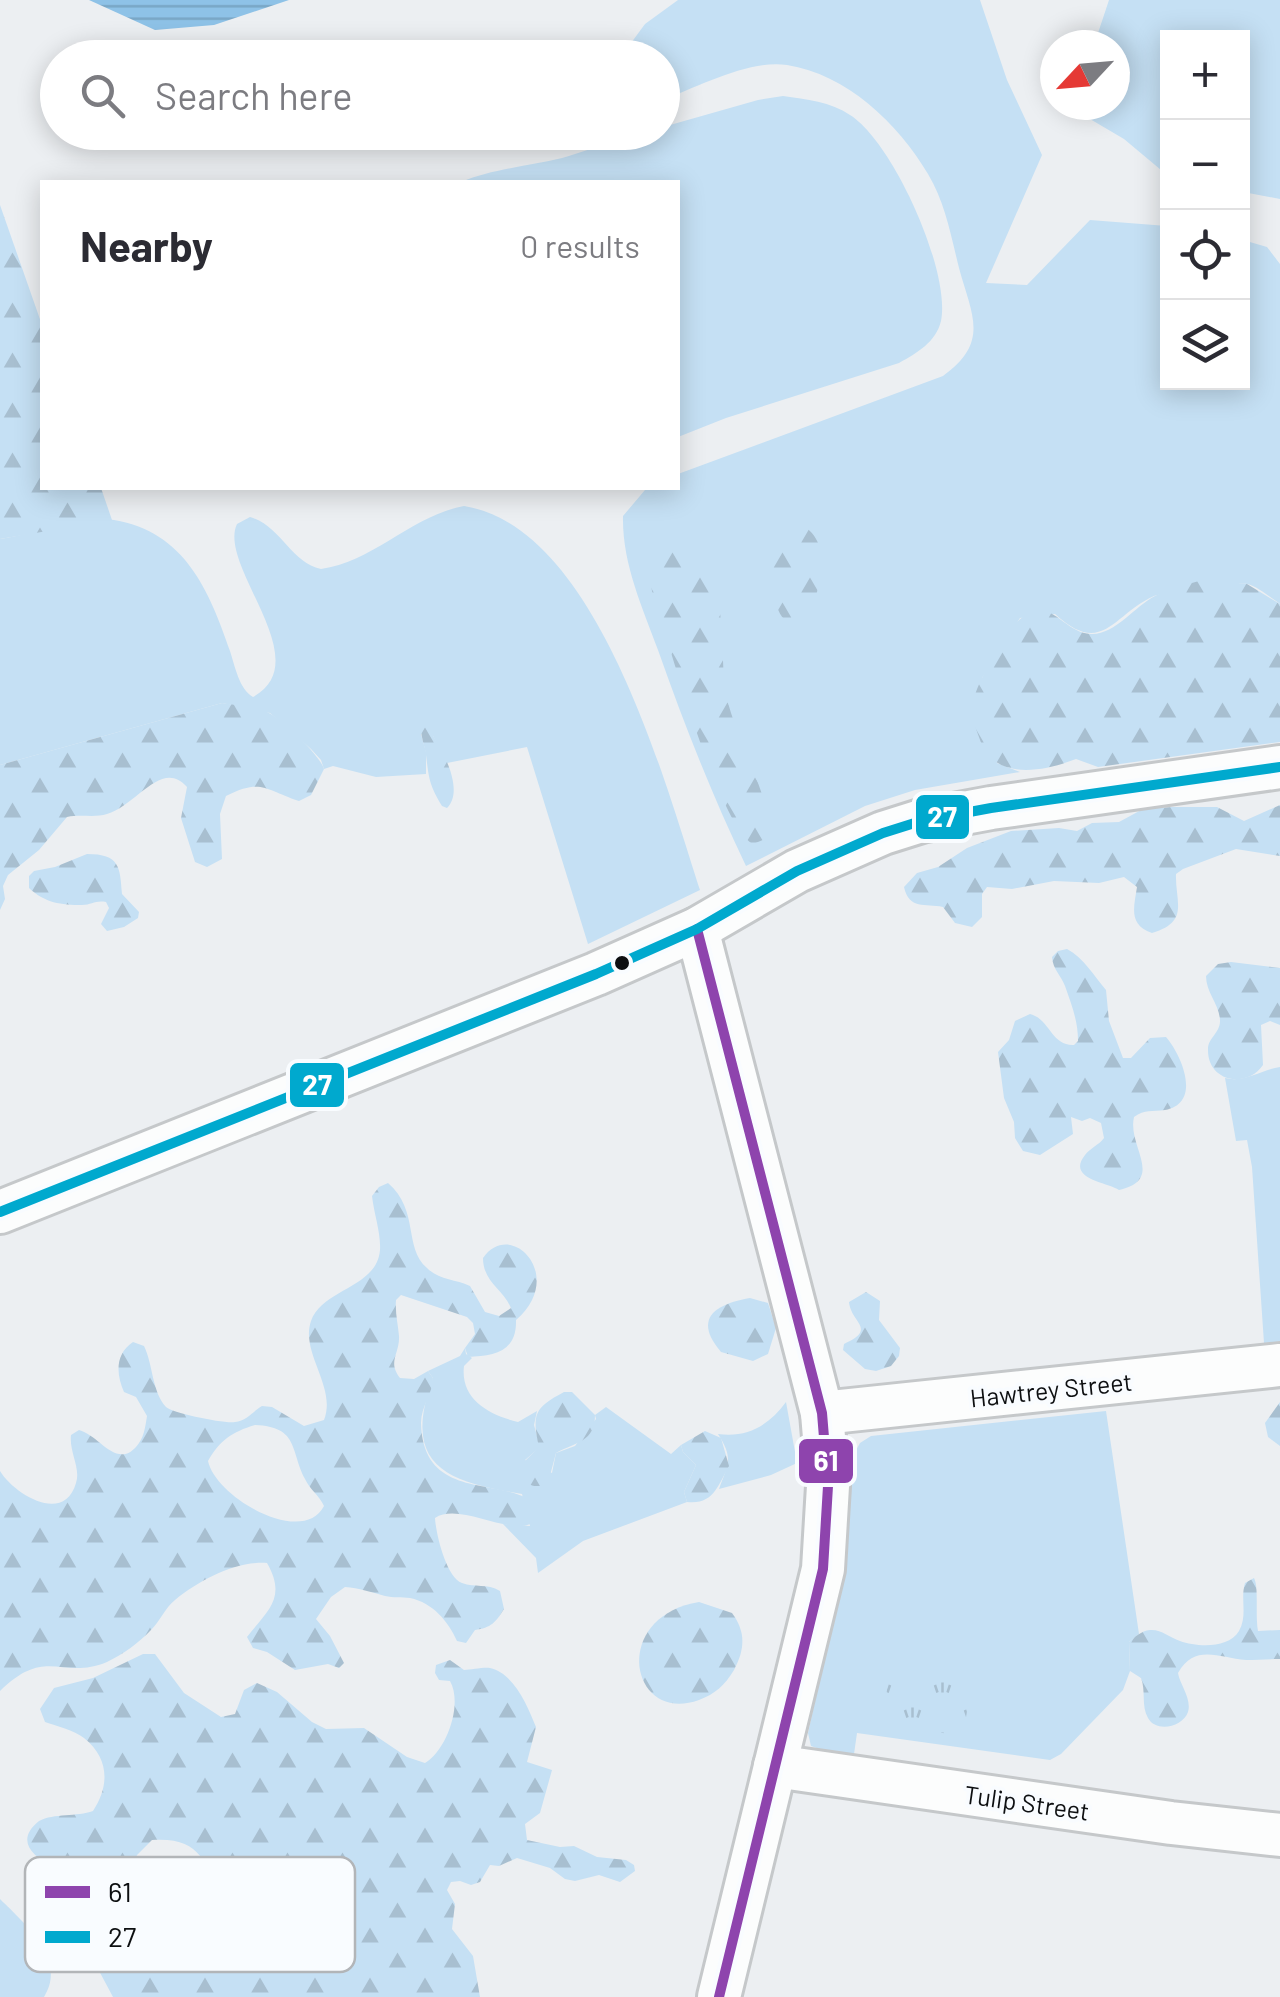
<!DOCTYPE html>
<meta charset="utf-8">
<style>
body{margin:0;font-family:Barlow,sans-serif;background:#f2f2f3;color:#2b2b33}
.controls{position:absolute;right:30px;top:30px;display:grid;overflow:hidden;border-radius:0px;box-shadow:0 5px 25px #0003}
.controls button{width:90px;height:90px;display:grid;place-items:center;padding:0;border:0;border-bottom:2px solid #e1e1e2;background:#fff;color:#2b2b33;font:50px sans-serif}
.compass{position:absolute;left:1040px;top:30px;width:90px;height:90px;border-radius:50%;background:#fff;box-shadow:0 5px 25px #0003;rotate:244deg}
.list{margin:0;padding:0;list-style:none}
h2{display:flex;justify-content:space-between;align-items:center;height:130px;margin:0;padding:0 40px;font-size:42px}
h2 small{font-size:32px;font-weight:400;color:#7c7c81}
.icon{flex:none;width:55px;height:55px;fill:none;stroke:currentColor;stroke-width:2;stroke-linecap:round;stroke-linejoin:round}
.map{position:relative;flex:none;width:1280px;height:1997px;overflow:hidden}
.search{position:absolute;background:#fff;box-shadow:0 5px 25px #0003;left:40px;top:40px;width:640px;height:110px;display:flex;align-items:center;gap:25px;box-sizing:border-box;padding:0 35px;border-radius:55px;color:#7c7c81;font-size:38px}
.panel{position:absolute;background:#fff;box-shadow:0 5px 25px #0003;left:40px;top:180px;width:640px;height:310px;border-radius:0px}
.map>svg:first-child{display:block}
.green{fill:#c5e0f4}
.forest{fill:url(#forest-firs);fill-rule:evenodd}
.park{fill:url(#park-tufts)}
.water{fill:url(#water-rules)}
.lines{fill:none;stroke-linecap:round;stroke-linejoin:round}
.minor-casing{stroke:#c5c8ca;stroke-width:48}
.minor{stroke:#fcfdfd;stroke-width:42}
.bus-1-casing{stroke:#f9fcff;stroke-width:18}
.bus-2-casing{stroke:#f9fcff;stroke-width:18}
.bus-1{stroke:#8e44ad;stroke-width:10}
.bus-2{stroke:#00a9ce;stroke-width:10}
.bus-dot{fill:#0d0f11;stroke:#f9fcff;stroke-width:4}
.labels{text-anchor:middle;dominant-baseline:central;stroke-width:8;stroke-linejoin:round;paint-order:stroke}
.street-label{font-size:25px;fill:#0d0f11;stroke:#f9fcff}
.key{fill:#f9fcff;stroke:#b2b5b8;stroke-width:2.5}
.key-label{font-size:28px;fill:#0d0f11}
.line-badge{stroke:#f9fcff;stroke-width:4}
.badge-label{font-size:28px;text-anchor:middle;font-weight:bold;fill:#fff}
</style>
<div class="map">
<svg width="1280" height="1997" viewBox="0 0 1280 1997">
<defs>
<pattern id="forest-firs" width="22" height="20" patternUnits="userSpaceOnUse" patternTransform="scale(2.5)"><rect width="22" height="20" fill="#c5e0f4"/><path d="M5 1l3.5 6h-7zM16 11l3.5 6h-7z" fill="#a8bfd0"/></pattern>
<pattern id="park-tufts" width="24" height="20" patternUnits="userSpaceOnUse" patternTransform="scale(2.5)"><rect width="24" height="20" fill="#c5e0f4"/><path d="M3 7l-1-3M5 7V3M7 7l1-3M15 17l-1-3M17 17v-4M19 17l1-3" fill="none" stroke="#a8bfd0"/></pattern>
<pattern id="water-rules" width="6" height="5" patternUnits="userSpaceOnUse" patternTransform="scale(2.5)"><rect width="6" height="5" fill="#8ec2e7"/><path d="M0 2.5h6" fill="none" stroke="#79a6c5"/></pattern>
</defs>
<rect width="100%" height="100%" fill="#eceff2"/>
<g class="green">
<path d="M678 0H980L1007 80 1042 155 986 283 1027 285 1090 220 1167 226 1168 382H1242L1243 240 1267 247 1280 264V604C1271 598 1257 586 1247 584 1239 582 1162 593 1154 596 1113 614 1103 658 1055 614L1020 618 982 678 997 763 1020 772 915 790 865 806 746 866C712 795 684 724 658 650 642 606 622 563 623 516L645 490 678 488V474L943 376C990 342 972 316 959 268 951 236 945 202 928 174 898 123 846 74 787 65 750 59 697 87 663 100L662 58H620L645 24Z"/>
<polygon points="1109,0 1280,0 1280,199 1243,192 1242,38 1168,38 1167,175 1124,139 1073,109 1075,105 1115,105 1115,45 1094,45"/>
<path d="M783 96C806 99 831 102 850 115 893 142 951 271 941 321 936 342 917 353 899 363L726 418 678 437V182H461C492 169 529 166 562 158 595 149 628 132 662 132L663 127 758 100Z"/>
<path d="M464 506C597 527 664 780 700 890L588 944 527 747 447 763 433 736 421 734 426 752V774L376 777 333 766 324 769 321 760 311 749 270 713 222 703 0 765V539C24 535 95 517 114 520 185 532 209 590 230 651 235 666 239 689 253 697 319 661 217 566 237 524L250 517C281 526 291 563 321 569 373 562 413 515 464 506Z"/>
<path d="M1280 1067V1342L1264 1343 1252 1167 1247 1140 1236 1141 1225 1078C1245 1083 1260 1070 1280 1067Z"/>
<path d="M465 1348 466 1354 472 1358 464 1366C460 1399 489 1415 518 1422L537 1411 534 1425 540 1447 525 1460 552 1473 556 1453 575 1446 596 1419 595 1415 606 1407 671 1454 681 1445 683 1452 696 1465 684 1492 687 1502 583 1541 538 1573 536 1558 503 1524 530 1526 522 1494C448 1482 400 1467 433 1378L428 1371 460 1356Z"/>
<path d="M786 1402 797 1463 771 1475 719 1489C728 1464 734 1459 718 1434 748 1438 769 1425 786 1402Z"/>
<polygon points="1106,1411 1139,1634 1129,1642 1130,1671 1123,1690 1061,1754 1050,1760 857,1733 853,1761 811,1746 808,1733 843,1573 848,1530 847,1451 855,1452 860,1443 871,1436"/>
<path d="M0 1899C25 1924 68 1960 44 1997H0Z"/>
</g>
<g class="forest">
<polygon points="0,205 42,325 42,488 101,488 112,520 0,539"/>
<path d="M794 522C826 532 825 565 817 592 812 607 814 619 798 626 773 620 777 599 772 579 766 550 754 531 794 522Z"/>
<path d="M683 547C731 551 719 662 726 695 736 738 761 778 769 821L765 839 753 844C719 828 667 635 652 591 647 566 659 553 683 547Z"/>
<path d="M1199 581 1247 584 1280 604V742L1098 767 1076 759C1042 772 993 782 979 737 976 728 971 717 972 708 974 691 984 674 992 659 1000 644 1010 626 1024 616 1051 596 1063 633 1091 634 1115 635 1135 606 1155 596 1169 589 1185 585 1199 581Z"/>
<path d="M222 703C235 705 249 707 262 710 277 713 320 755 324 769L311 795 299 801C265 790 262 778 226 796L220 814 222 859 207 867 195 862 181 818 187 787C162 758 137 805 107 814 95 818 81 814 67 817L39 850 8 875 3 886 5 899 0 910V765Z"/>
<path d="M427 727C440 745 466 789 447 808L442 806C429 784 429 779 426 755 425 746 421 738 421 728Z"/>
<path d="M1280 805V856L1236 849 1183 869 1176 874C1175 902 1190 922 1152 933 1128 925 1134 907 1137 887L1124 877 1099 883 1054 881 1012 889 987 887 982 894V917L972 927 955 923 943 907C925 903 909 910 904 887L917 873 938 867 967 848 1011 831 1059 828 1077 831 1092 823 1119 822 1143 809 1172 807H1217L1244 821Z"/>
<path d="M87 854C120 854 120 867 122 894L139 912 138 918 124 927 107 931 101 924 109 908 106 902C95 900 92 905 82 905 61 905 45 903 29 888V876L34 871 55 867Z"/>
<path d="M1067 949C1084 958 1094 976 1106 990L1109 1021 1123 1058H1131L1150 1038 1166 1037C1181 1054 1203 1103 1165 1110 1152 1112 1145 1109 1134 1117 1127 1147 1166 1179 1119 1190 1107 1182 1066 1179 1085 1155 1090 1148 1099 1145 1104 1138L1101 1123 1090 1118 1082 1121 1071 1117 1073 1134 1040 1155 1023 1151 1015 1138 1014 1122 1004 1098 998 1052 1009 1040 1015 1021 1030 1014C1050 1019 1051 1046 1074 1045L1078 1041C1078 1021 1072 1006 1065 986 1061 975 1053 970 1052 957L1058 951Z"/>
<path d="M1231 962 1280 968V1025L1270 1021 1261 1025 1263 1065C1247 1089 1207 1082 1208 1049 1208 1038 1220 1033 1220 1021 1220 1005 1206 993 1206 976L1218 964Z"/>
<path d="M388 1183C420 1211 403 1247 427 1268 439 1280 455 1279 470 1286L485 1312 499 1316 511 1308C503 1289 483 1282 483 1258 511 1218 567 1276 516 1320 517 1352 494 1356 468 1357L465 1348 475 1334 473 1323 467 1317 401 1295 396 1300C395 1313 398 1324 399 1336 400 1353 387 1362 400 1378L414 1379 428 1371 433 1378C433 1393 421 1406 421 1423 423 1509 516 1471 541 1511 528 1550 464 1499 435 1518 436 1534 446 1577 462 1583 475 1588 487 1583 500 1591L504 1609C496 1622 491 1628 475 1630L466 1643 457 1641C448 1621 433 1603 410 1598 402 1597 393 1598 385 1596 371 1592 359 1588 345 1587L331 1597 316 1619 330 1636 344 1663 339 1668 328 1664 295 1670 267 1652 253 1648 247 1637C268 1610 287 1598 267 1563 235 1561 200 1580 175 1600 165 1608 160 1621 151 1630 140 1642 122 1655 107 1662 61 1681 47 1645 0 1691V1471C14 1494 64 1525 76 1483 81 1468 69 1452 71 1435L79 1430C99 1435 116 1469 136 1447 144 1438 145 1428 147 1416L136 1397 124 1392C116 1374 115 1354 133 1342L144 1346C153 1364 152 1392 166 1407 172 1413 225 1424 235 1422 247 1421 253 1411 262 1406L272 1407 304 1426 324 1420C337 1387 300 1353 311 1321 322 1289 377 1288 380 1250 381 1233 374 1214 372 1196L379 1187ZM255 1425C299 1427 290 1450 305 1479 310 1490 319 1495 324 1506 303 1547 216 1498 208 1461 220 1440 232 1432 255 1425Z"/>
<path d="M866 1292 880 1301 879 1320 900 1348 899 1356 891 1366 876 1371 865 1369 843 1350 844 1344C878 1329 851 1323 849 1302Z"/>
<path d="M750 1298 768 1303 776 1328 768 1354 753 1361 721 1352C692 1318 716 1304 750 1298Z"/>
<path d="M564 1392H572L595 1415C595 1442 576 1442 556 1453L548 1483C535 1489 529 1486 519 1476V1467L539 1447C532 1414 534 1408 564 1392Z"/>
<polygon points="1280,1402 1280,1446 1268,1437 1265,1423"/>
<path d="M705 1431 721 1438 729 1466C718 1485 714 1505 687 1502L684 1492 696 1465 683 1452 681 1445Z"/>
<path d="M1254 1578C1259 1587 1255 1615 1258 1631L1280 1630V1659C1269 1659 1257 1660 1246 1660 1219 1658 1195 1643 1178 1673 1180 1685 1192 1699 1188 1712 1183 1727 1156 1733 1148 1718 1141 1706 1146 1690 1141 1678L1130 1671 1129 1642C1135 1637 1141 1631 1150 1630 1161 1629 1169 1637 1180 1641 1197 1647 1228 1649 1239 1631 1248 1615 1240 1599 1245 1583Z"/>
<path d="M699 1602 732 1613C746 1632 745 1649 734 1670 725 1685 715 1694 699 1700 630 1725 609 1617 699 1602Z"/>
<path d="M143 1654H155L184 1693 221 1717 235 1714 244 1690 257 1683 277 1692 312 1722 326 1729 364 1728 407 1757 425 1763C447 1750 463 1704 450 1681L439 1680 435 1673 436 1665 450 1660 464 1670C471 1670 483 1667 490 1668 514 1673 528 1707 536 1727L527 1762 552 1770 540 1813 525 1824 527 1840 560 1847 574 1846 597 1857 626 1860 634 1865 635 1871 620 1882 599 1875 575 1881 565 1879 550 1868 517 1858 499 1866 490 1865 480 1882 471 1885 460 1881 451 1882 447 1890 455 1904 452 1929 473 1956 480 1997H113L97 1967 65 1933 62 1886 69 1883 106 1910 127 1911 157 1904 187 1886C212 1901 204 1924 218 1947 254 1959 254 1943 272 1917L265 1897 227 1895C201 1862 202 1837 152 1840L137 1855 134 1865C119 1874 104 1871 90 1880 69 1875 0 1852 39 1821 54 1813 77 1817 93 1811 110 1785 109 1758 84 1738 74 1730 56 1726 45 1722L40 1709 54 1688 93 1678Z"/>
</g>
<polygon class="park" points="890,1668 972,1680 963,1736 882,1724"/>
<polygon class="water" points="89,0 289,0 214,25 155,30"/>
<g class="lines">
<defs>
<g id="minor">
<polyline points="697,929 822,1413 828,1486 823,1569 719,1997"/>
<polyline points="0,1212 596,974 697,929 797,871 883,833 921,821 991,808 1280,767"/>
<polyline points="822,1413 1280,1365"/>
<polyline points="775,1766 1171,1823 1280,1835"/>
</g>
</defs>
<use href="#minor" class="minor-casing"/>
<use href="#minor" class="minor"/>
<defs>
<polyline id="bus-1" points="697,929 822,1413 828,1486 823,1569 719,1997"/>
<polyline id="bus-2" points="0,1212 596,974 697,929 797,871 883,833 921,821 991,808 1280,767"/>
</defs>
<use href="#bus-1" class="bus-1-casing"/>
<use href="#bus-2" class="bus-2-casing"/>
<use href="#bus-1" class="bus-1"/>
<use href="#bus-2" class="bus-2"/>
</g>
<circle class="bus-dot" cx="622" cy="963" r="9"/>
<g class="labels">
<g class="street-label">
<text transform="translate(1051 1389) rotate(-6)">Hawtrey Street</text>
<text transform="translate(1027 1802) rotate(8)">Tulip Street</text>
</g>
</g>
<rect x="25" y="1857" width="330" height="115" rx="15" class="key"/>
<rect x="45" y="1886" width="45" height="12" fill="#8e44ad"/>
<rect x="45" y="1931" width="45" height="12" fill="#00a9ce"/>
<g class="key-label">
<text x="108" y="1902">61</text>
<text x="108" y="1947">27</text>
</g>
<g class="line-badge">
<rect x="914" y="793" width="57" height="48" rx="10" fill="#00a9ce"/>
<rect x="288" y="1061" width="58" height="48" rx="10" fill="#00a9ce"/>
<rect x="797" y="1437" width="58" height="48" rx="10" fill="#8e44ad"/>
</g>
<g class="badge-label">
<text x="942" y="827">27</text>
<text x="317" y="1095">27</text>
<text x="826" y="1471">61</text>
</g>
</svg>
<div class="controls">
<button>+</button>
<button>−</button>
<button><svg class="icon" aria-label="locate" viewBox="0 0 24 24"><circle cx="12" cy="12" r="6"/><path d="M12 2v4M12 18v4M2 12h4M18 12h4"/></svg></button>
<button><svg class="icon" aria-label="layers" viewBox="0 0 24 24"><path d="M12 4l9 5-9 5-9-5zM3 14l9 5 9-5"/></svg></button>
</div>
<svg class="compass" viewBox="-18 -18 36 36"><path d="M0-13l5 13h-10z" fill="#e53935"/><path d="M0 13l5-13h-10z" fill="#7c7c81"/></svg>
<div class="search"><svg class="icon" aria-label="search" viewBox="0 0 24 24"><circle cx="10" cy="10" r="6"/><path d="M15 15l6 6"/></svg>Search here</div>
<section class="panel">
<h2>Nearby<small>0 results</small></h2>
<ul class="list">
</ul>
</section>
</div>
